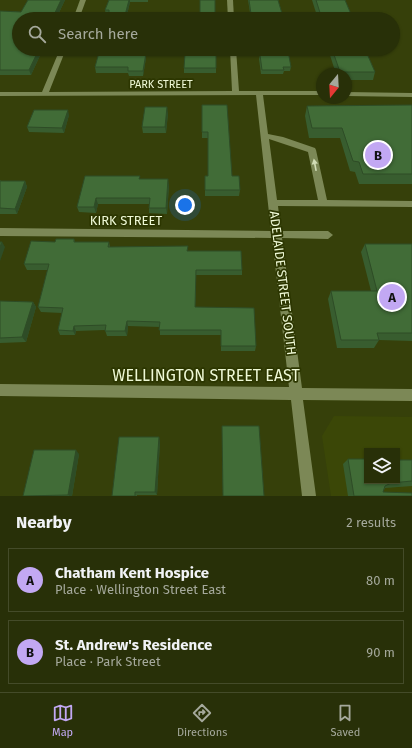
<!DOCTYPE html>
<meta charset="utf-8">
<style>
body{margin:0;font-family:"Fira Sans",sans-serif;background:#343c16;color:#f1f3f6}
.controls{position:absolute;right:12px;bottom:12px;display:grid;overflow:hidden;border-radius:0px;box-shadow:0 1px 3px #0004}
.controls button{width:36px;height:36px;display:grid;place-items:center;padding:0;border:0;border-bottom:1px solid #444b29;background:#283008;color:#f1f3f6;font:20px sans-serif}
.compass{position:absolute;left:316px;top:68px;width:36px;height:36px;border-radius:50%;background:#283008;box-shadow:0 1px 3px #0004;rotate:198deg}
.you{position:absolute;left:185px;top:205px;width:14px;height:14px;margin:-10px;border:3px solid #fff;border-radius:50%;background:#1a73e8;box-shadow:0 0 0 6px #1a73e833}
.badge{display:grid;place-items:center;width:26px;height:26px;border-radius:50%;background:#c2a8f3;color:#111;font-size:13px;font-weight:700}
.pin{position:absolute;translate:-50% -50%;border:2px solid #fff;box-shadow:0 1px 4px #0006}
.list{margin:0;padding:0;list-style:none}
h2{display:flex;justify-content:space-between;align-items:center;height:52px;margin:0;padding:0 16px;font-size:17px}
h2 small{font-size:13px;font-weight:400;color:#a5a99c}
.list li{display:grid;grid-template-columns:26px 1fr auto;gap:12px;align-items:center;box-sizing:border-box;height:64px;margin:0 8px 8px;padding:0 8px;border:1px solid #444b29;border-radius:0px}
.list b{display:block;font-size:15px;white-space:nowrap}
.list p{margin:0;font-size:13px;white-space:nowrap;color:#a5a99c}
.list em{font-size:13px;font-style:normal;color:#a5a99c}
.icon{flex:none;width:22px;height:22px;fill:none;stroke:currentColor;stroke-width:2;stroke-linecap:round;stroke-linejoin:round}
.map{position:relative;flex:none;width:412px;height:496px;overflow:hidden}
.search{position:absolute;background:#283008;box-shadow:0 1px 3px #0004;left:12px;right:12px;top:12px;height:44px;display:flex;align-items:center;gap:10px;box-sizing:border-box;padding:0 14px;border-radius:22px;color:#a5a99c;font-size:15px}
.sheet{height:196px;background:#283008}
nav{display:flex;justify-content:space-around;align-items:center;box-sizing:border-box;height:56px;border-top:1px solid #444b29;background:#283008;font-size:11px;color:#a5a99c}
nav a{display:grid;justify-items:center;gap:2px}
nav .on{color:#c2a8f3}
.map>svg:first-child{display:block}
.built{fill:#3b4707;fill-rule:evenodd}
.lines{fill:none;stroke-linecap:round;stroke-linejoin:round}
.minor{fill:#7c8856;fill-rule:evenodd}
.wall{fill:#385d2f}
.shaded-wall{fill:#2e4c26}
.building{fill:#416c37;stroke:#2e4c26}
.oneway{fill:#d2ddb6}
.labels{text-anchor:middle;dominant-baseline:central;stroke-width:3.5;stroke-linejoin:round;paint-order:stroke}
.far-street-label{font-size:11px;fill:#eff9d6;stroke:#2c3600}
.street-label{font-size:13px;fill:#eff9d6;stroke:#2c3600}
.near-street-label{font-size:16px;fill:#eff9d6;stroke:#2c3600}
</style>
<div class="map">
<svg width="412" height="496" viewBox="0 0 412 496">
<rect width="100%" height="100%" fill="#36400a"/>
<path class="built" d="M334 416 412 417V496H331L322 436ZM367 451H397V481H367Z"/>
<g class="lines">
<g class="minor">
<polygon points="80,0 86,0 79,19 73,19"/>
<polygon points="227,0 233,0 234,19 228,19"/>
<path d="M60 49H66L49 92 232 91 230 49H236L239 91H322V95H263L268 134 283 137 315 148 316 150 327 200 412 201V207L278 206 281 231H328L333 235 328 239 282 238 302 388 412 389V401L303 400 316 496H302L291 400 0 396V384L289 387 272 238 0 236V228L271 231 256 95 0 96V92H42ZM269 139 308 152 318 200H277Z"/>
<polygon points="346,92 412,93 412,97 346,96"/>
</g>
</g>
<g class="wall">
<polygon points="28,0 65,0 56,19 19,19 43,49 31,75 0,75 0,11 21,12"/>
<polygon points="109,0 148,0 148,2 130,2 126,19 108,19 109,16 106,16 105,10"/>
<polygon points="248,0 278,0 283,17 282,19 251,19"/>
<polygon points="312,0 345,0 353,19 318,19"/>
<polygon points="100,49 122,49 121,53 146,53 146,58 143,76 129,76 128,73 96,73 95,67"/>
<polygon points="216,49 216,73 184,73 184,68 189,54"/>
<polygon points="262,49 278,49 278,51 291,67 290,71 284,71 283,74 261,74 259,59 260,55 263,55"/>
<polygon points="328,49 365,49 375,72 373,80 346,80 346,74 336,74"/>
<polygon points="202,105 232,176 240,190 239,196 205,196 205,176 208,176 208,138 202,138"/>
<polygon points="412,105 412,184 359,184 355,172 350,171 340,138 309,138 305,116 307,106"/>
<polygon points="168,113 166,133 143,133 142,127"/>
<polygon points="69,115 64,133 29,132 27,127"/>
<polygon points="140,179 169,185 167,214 149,213 149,204 98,204 96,213 79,212 77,207"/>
<polygon points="0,180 1,181 25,181 27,187 17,214 0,214"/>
<polygon points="74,239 75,242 109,242 110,247 188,251 242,270 242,275 196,275 195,307 256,346 255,351 221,351 221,335 160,335 160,327 128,326 127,336 107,336 105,330 76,331 75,335 60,335 58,330 62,313 41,312 38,307 48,270 27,270 24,264 55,242"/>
<polygon points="365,244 412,244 412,341 379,340 374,348 337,348 328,299 331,291 371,291 361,252"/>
<polygon points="0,301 33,302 36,307 26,342 0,343"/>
<polygon points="222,426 264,496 223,496"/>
<polygon points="160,441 157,495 137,495 137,496 112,496"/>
<polygon points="79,454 72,496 23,496"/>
<polygon points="348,459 412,460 412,486 385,488 383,492 412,496 348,496 343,464"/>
</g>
<g class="shaded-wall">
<polygon points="61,0 65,0 56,19 52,19"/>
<polygon points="129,0 130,0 130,2 126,19 124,19"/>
<polygon points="39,49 43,49 31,75 29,70"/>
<polygon points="120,49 122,49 120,58 119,53"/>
<polygon points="146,53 146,58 143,76 143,71"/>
<polygon points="167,107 168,113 166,133 165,127"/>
<polygon points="68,110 69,115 64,133 62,128"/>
<polygon points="168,179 169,185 167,214 166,208"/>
<polygon points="25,181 27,187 17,214 15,209"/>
<polygon points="96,198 98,204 96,213 94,207"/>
<polygon points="2,242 5,247 0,261 0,247"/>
<polygon points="33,302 36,307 26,342 22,337"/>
<polygon points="127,321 128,326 127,336 125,331"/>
<polygon points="74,326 76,331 75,335 73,331"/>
<polygon points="159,437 160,441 157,495 155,492"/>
<polygon points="76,450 79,454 72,496 69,496 68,495"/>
</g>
<g class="building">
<polygon points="28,0 61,0 52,19 19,19 19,49 39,49 29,70 0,70 0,11 21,12"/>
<polygon points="109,0 129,0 124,19 108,19 109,13 109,10 105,10"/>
<polygon points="200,0 215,0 215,19 197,19 200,19"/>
<polygon points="249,0 278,0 283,17 271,17 271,19 255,19 254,14 251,14"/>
<polygon points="316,0 345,0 353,19 322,19"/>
<polygon points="100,49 120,49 119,53 146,53 143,71 128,71 128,67 95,67"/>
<polygon points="189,49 216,49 216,68 184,68 185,54 189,54"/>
<polygon points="263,49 278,49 278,51 288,51 291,67 283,67 284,70 262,70 260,55 264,55"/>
<polygon points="332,49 365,49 375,72 340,72"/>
<polygon points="202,105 227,105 232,176 239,176 240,190 205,190 205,176 208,176 208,132 202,132"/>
<polygon points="412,105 412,174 363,174 359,162 353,161 342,128 312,128 307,106"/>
<polygon points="145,107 167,107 165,127 142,127"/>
<polygon points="34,110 68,110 62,128 27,127"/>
<polygon points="85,176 140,176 139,179 168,179 166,208 149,208 150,198 96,198 94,207 77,207"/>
<polygon points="0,181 25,181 15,209 0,208"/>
<polygon points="56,239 74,239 74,242 109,242 108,247 188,246 187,251 241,251 242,270 196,270 195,307 254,308 256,346 221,346 221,330 159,330 160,322 127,321 125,331 105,331 106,325 74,326 73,331 58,330 63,308 38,307 49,264 24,264 31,241 55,242"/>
<polygon points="0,242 2,242 0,247"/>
<polygon points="365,244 412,244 412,333 377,333 379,340 341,340 331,291 377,291"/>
<polygon points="0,301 33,302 22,337 0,338"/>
<polygon points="222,426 259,426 264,496 223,496"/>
<polygon points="119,437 159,437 155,492 135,492 135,496 112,496"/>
<polygon points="34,450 76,450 68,495 23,496"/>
<polygon points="348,459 367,459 367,481 397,481 397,460 412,460 412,481 391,483 385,486 383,492 412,493 412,496 354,496"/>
</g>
<defs><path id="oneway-solid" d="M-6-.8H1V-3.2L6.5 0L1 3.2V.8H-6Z"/></defs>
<use class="oneway" href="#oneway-solid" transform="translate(315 165) rotate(-101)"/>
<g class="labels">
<g class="far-street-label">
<text x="161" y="84">PARK STREET</text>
</g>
<g class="street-label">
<text x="126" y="220">KIRK STREET</text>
<text transform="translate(283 283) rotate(83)">ADELAIDE STREET SOUTH</text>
</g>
<g class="near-street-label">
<text x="206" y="375">WELLINGTON STREET EAST</text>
</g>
</g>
</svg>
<div class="controls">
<button><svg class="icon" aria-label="layers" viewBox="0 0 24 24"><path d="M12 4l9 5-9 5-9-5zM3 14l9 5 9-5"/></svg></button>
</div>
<svg class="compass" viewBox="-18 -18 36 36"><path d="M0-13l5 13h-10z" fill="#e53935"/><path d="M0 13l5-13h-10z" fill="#a5a99c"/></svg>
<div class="you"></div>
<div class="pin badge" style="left:392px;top:297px">A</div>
<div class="pin badge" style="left:378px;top:155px">B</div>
<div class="search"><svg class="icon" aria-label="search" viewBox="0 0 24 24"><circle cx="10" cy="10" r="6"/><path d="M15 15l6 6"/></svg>Search here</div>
</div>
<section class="sheet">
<h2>Nearby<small>2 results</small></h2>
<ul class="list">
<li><span class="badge">A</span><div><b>Chatham Kent Hospice</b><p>Place · Wellington Street East</p></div><em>80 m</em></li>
<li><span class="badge">B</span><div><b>St. Andrew's Residence</b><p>Place · Park Street</p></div><em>90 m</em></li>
</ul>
</section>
<nav>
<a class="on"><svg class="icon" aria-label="map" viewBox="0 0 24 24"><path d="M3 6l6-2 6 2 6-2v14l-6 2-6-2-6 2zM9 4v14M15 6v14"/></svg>Map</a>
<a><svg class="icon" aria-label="directions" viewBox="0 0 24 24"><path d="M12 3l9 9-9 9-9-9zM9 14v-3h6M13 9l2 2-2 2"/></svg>Directions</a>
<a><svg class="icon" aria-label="saved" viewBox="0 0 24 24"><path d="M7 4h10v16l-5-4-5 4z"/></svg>Saved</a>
</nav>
